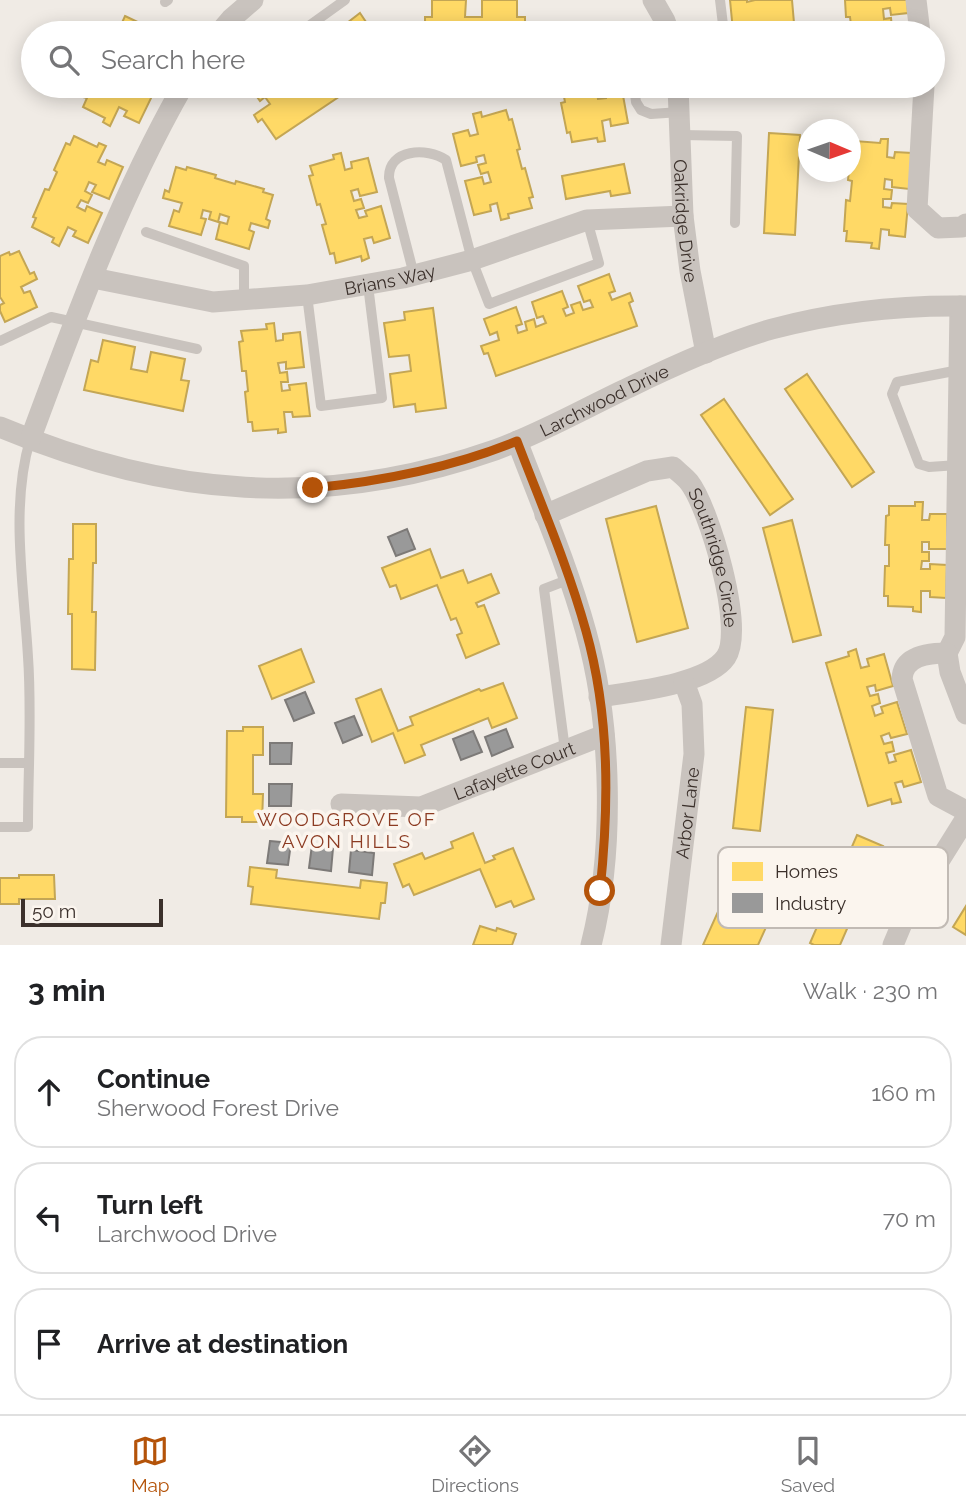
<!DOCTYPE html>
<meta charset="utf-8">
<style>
body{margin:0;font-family:Raleway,sans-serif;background:#f6f6f6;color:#202124}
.compass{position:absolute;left:798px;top:119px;width:63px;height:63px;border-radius:50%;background:#fff;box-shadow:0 4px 18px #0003;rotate:92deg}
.scale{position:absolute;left:21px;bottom:18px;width:142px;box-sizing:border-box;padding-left:7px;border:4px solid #3b302b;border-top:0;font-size:19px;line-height:24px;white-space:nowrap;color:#3b302b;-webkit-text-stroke:5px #fbf5ee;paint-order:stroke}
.stop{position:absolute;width:21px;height:21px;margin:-16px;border:5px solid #b45309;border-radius:50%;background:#fff}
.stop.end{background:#b45309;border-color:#fff;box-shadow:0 2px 7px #0008}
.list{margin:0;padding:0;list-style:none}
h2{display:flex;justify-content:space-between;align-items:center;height:91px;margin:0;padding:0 28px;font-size:30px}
h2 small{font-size:23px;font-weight:400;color:#757577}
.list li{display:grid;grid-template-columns:46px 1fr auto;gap:21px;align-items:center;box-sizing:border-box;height:112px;margin:0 14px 14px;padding:0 14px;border:2px solid #e0e0e0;border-radius:28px}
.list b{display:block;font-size:26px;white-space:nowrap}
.list p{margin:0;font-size:23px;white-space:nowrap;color:#757577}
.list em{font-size:23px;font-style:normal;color:#757577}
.icon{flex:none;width:38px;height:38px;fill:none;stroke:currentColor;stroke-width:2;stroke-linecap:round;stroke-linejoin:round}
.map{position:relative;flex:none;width:966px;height:945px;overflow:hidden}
.search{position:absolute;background:#fff;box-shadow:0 4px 18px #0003;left:21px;right:21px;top:21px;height:77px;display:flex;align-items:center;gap:18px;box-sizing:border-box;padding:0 24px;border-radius:38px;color:#757577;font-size:26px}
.sheet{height:469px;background:#fff}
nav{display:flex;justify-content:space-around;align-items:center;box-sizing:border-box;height:98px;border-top:2px solid #e0e0e0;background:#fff;font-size:19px;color:#757577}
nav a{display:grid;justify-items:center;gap:4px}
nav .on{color:#b45309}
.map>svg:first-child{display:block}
.homes{fill:#ffd966;stroke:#c4a654;stroke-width:2}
.industry{fill:#999;stroke:#7d7a78;stroke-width:2}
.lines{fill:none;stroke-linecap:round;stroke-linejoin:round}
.lane{stroke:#c9c3be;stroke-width:10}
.street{stroke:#c9c3be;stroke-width:21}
.route{stroke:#b45309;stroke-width:9}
.labels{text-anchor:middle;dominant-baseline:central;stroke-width:7;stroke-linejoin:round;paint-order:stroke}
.street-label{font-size:18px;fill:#3b302b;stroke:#fbf5ee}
.neighbourhood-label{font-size:19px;letter-spacing:2px;fill:#8c3b22;stroke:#fbf5ee}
.key{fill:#fbf5ee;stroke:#c1bab4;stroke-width:2}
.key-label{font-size:19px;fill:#3b302b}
</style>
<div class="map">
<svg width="966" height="945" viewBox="0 0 966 945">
<rect width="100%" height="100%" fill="#f0ebe5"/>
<g class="homes">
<polygon points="432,0 466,0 465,17 482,17 482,0 517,0 517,17 525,17 525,33 425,33 425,17 432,17"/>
<polygon points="730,0 747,0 747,2 755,0 792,0 794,23 791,24 792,33 751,33 758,32 758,24 749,24 750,29 733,31"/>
<polygon points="845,0 907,0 908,13 891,15 890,8 883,9 884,19 891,18 892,28 885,28 885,33 852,33 850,17 846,17"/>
<polygon points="360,13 370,28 365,31 366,33 334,33"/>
<polygon points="125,16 148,27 150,23 157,26 153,33 113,33 117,23 121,25"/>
<polygon points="88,86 129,86 128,88 136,91 138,86 153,94 139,123 124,116 127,111 119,107 110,126 103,122 105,118 83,107 87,98 83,97"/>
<polygon points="252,86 282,86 287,93 294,87 293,86 355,86 276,139 262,119 258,122 254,115 270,104 265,97 260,101 250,87"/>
<polygon points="562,86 604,86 604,90 597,91 598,99 606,98 606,93 622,90 628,123 611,126 610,119 602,121 605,141 598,142 597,138 572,142 570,132 567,133 561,103 565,102"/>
<polygon points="506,110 509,120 512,119 520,149 517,150 522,169 525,168 533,197 529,198 532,208 508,214 509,218 501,220 497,203 490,205 491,211 474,215 465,181 482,177 484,184 491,182 488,172 481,174 478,165 486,163 484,155 476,157 477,162 461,166 453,134 468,130 470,136 478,134 473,114 481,112 482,117"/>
<polygon points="769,133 800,135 795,235 764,233"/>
<polygon points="74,136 97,147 99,143 106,146 98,162 105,165 107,160 123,167 109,199 92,192 96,185 89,182 85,191 92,195 88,203 81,200 77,207 85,211 87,206 102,213 88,243 73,236 76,231 68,227 59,246 52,242 54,238 32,227 36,218 33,217 45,189 49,190 57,172 54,170 66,143 70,145"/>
<polygon points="881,139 888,139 887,157 894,158 895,152 912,153 909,189 892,187 892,180 885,179 884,189 892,190 891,199 883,199 883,207 891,208 892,203 908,204 905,237 889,235 889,230 881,229 879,249 871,248 872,243 846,241 847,231 844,231 846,200 850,201 852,181 848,180 851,151 854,151 855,141 880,143"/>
<polygon points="341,153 345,170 352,168 351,162 368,158 377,192 360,196 358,189 351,191 354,201 361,199 364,208 356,210 359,218 367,216 365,211 381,206 390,238 374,243 372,237 364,239 369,258 362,261 361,256 336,263 334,253 330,254 322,225 326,224 320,204 317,205 309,176 313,175 310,166 334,159 333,155"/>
<polygon points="624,164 630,193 611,196 610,191 566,199 562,176"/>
<polygon points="176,167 186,170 187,167 216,175 215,178 235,184 236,181 264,189 263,192 273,195 266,219 270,221 268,228 251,223 249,230 254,232 249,249 216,239 220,222 227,224 229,217 220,214 218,222 209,219 211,212 203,210 201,218 206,219 201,235 169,226 174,210 179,212 182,203 163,198 165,190 169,192"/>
<polygon points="19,251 30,274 34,272 37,279 21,287 24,293 30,291 37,307 5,322 0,311 0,305 4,303 0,297 0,256 9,252 10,255"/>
<polygon points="609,274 615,291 609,293 612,300 630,293 633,301 629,303 637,326 496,376 488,353 484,354 481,346 499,340 497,332 490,335 484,319 516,307 522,324 516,326 518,333 527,330 525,322 534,319 536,327 546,323 543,316 537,318 532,302 562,291 568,307 563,309 566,316 574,313 571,305 580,302 583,310 593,307 590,300 584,302 578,286"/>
<polygon points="433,308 446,408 416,412 415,404 394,407 390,374 411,371 409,355 389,357 384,323 405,320 404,312"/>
<polygon points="274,323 276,341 283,340 283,334 300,332 304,367 286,369 286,362 278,363 280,373 287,372 288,382 281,382 282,391 290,390 289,385 306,383 310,416 293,417 292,412 284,412 286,432 278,433 278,429 253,431 252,422 248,422 245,392 248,391 246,371 242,371 239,342 243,341 241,331 267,329 266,324"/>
<polygon points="103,340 135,347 131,369 147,372 151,352 185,359 181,380 189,381 183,411 84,390 91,360 98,362"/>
<polygon points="807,374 874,472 852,487 785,389"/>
<polygon points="724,399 793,499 770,515 701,415"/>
<polygon points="915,502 923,502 922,520 929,520 930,514 947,514 947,549 929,549 929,542 922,542 922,552 929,552 929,561 922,561 921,569 930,569 930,564 947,565 946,598 930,597 930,591 921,591 921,612 913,611 913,607 888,606 888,596 884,596 885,566 889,566 889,545 885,545 886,516 889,515 889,506 915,506"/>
<polygon points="656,506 688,628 637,642 606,519"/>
<polygon points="792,520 821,635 793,642 763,528"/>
<polygon points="73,524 96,524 96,563 93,563 92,612 96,612 95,670 72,669 72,614 68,614 69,559 73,559"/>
<polygon points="430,549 441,578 463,570 468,583 491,574 499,593 476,603 478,607 484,605 499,644 466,658 457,635 462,633 456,618 451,620 437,585 401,599 396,585 390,587 382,568"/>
<polygon points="301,649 314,682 272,699 259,666"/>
<polygon points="856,649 861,668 869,666 867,659 884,654 893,686 876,691 875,685 867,687 870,696 878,694 880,703 872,706 875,716 883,713 881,707 897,702 907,734 891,738 889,733 881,736 884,744 892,742 894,751 886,753 889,763 896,761 894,755 911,750 921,782 904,787 902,781 895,783 901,802 892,804 891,799 868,806 826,663 849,656 848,652"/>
<polygon points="503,683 517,718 492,728 488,718 421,745 425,755 405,763 393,733 372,742 356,699 381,689 398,731 413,725 410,717 479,689 481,691"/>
<polygon points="746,707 773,710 760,831 733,828"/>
<polygon points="243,727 263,727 263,755 253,755 253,794 263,794 262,822 242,822 242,817 226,817 227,731 243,731"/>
<polygon points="473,833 485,863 495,859 493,856 513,848 534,899 514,907 511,901 496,907 480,869 414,895 409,884 403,887 394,864 422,853 425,859 453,848 451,842"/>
<polygon points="857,835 883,846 840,945 814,945 810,943"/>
<polygon points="758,849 781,860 777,869 790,874 758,945 703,945 744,854 754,858"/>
<polygon points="250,867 277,870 276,878 360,888 361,880 387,883 385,903 381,903 379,919 251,904 253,887 248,886"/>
<polygon points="19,875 54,875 55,899 19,899 19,904 0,904 0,878 19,878"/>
<polygon points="966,906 966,935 953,927"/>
<polygon points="480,926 496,931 497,928 516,934 512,945 473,945"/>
</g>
<g class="industry">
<polygon points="407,529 415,549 396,556 388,537"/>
<polygon points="305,692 314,713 294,721 285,700"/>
<polygon points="354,716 362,735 343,743 335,723"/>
<polygon points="506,729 513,747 492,756 485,737"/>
<polygon points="473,731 482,752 461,760 453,739"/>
<polygon points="270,743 292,743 291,764 270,764"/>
<polygon points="269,784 292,784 291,806 269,806"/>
<polygon points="270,841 291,843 288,865 267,863"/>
<polygon points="312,845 333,848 331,871 309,868"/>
<polygon points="351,850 374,853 372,875 349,872"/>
</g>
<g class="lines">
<g class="lane">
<polyline points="720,0 724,33"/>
<polyline points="165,2 168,0"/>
<polyline points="299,33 345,0"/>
<polyline points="634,86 636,102 641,110 651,114 680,112"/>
<polyline points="682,135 737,136 735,223"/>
<polyline points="146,232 244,266 244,300"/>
<path d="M414 275 389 178C388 149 427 147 446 160L472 260 489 304 599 263 587 220"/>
<polyline points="307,295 321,406 382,398 368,285"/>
<polyline points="0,341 51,317 197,349"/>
<polyline points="958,465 929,467 919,464 892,394 897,382 959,370"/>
<polyline points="565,750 544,589 570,579"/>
<polyline points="0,763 28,763"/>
<path d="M0 827H28C28 771 32 713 28 657 24 587 10 507 30 440"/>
</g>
<g class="street">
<polyline points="653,0 665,21 669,33"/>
<polyline points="916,0 920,33"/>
<polyline points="219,33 231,19 253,0"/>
<path id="s1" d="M678 86 683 216 690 271 706 353"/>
<polyline points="924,86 917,209 938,228 962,227 966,224"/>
<path id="s2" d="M93 278 213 302 307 295 403 278 472 260 587 220 683 216"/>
<polyline points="960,306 955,637 947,653 950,672 966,714"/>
<path id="s3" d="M0 427C166 497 323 510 495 450 542 433 585 408 630 387 675 365 723 343 772 329 835 312 901 305 966 306"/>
<path d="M30 440C75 319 119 198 183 86"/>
<path d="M517 441C541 504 568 567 586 632 612 725 615 851 591 945"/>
<path id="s4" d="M545 515 647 471 673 467C678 472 684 476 689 482 709 507 745 629 726 657 707 685 630 692 599 697"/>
<path d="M947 653C928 653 903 656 902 679L938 796 966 811"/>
<path id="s5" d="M341 804 421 807 604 735"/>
<path id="s6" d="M671 945 694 754 692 704 684 682"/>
<polyline points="893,945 906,914 966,818"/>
</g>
</g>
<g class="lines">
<path class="route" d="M313 488C383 481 451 468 517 441 541 504 568 566 586 631 610 716 609 805 600 891"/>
</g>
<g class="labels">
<g class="street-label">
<text stroke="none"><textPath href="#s1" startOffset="135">Oakridge Drive</textPath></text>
<text stroke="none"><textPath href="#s2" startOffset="301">Brians Way</textPath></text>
<text stroke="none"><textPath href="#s3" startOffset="628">Larchwood Drive</textPath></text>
<text stroke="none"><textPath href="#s4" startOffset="240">Southridge Circle</textPath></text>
<text stroke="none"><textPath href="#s5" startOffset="180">Lafayette Court</textPath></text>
<text stroke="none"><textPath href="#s6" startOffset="133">Arbor Lane</textPath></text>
</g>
<g class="neighbourhood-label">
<text x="347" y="819">WOODGROVE OF<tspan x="347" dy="22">AVON HILLS</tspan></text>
</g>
</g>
<rect x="718" y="847" width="230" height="81" rx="10" class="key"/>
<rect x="732" y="862" width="31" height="19" fill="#ffd966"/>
<rect x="732" y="893" width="31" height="20" fill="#999"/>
<g class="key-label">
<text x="775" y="878">Homes</text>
<text x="775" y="910">Industry</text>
</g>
</svg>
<svg class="compass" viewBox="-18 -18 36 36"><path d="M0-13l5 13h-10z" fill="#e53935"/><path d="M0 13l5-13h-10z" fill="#757577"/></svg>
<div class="scale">50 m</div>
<div class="stop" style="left:600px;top:891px"></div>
<div class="stop end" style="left:313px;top:488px"></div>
<div class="search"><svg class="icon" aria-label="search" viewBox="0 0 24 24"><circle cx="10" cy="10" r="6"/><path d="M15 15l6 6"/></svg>Search here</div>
</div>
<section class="sheet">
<h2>3 min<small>Walk · 230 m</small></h2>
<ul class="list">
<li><svg class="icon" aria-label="ahead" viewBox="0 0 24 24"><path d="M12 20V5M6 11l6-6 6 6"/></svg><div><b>Continue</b><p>Sherwood Forest Drive</p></div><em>160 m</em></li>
<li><svg class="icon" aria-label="left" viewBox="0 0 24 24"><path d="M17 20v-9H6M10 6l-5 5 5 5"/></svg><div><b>Turn left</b><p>Larchwood Drive</p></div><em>70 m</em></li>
<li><svg class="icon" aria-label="arrive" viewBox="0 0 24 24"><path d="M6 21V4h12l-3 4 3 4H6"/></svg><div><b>Arrive at destination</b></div></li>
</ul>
</section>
<nav>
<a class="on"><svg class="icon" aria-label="map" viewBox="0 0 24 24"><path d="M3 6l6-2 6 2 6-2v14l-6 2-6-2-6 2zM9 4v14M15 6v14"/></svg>Map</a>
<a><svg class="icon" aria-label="directions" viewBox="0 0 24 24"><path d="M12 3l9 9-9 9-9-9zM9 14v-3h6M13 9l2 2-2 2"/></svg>Directions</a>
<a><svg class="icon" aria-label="saved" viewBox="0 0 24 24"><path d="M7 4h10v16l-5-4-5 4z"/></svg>Saved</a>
</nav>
